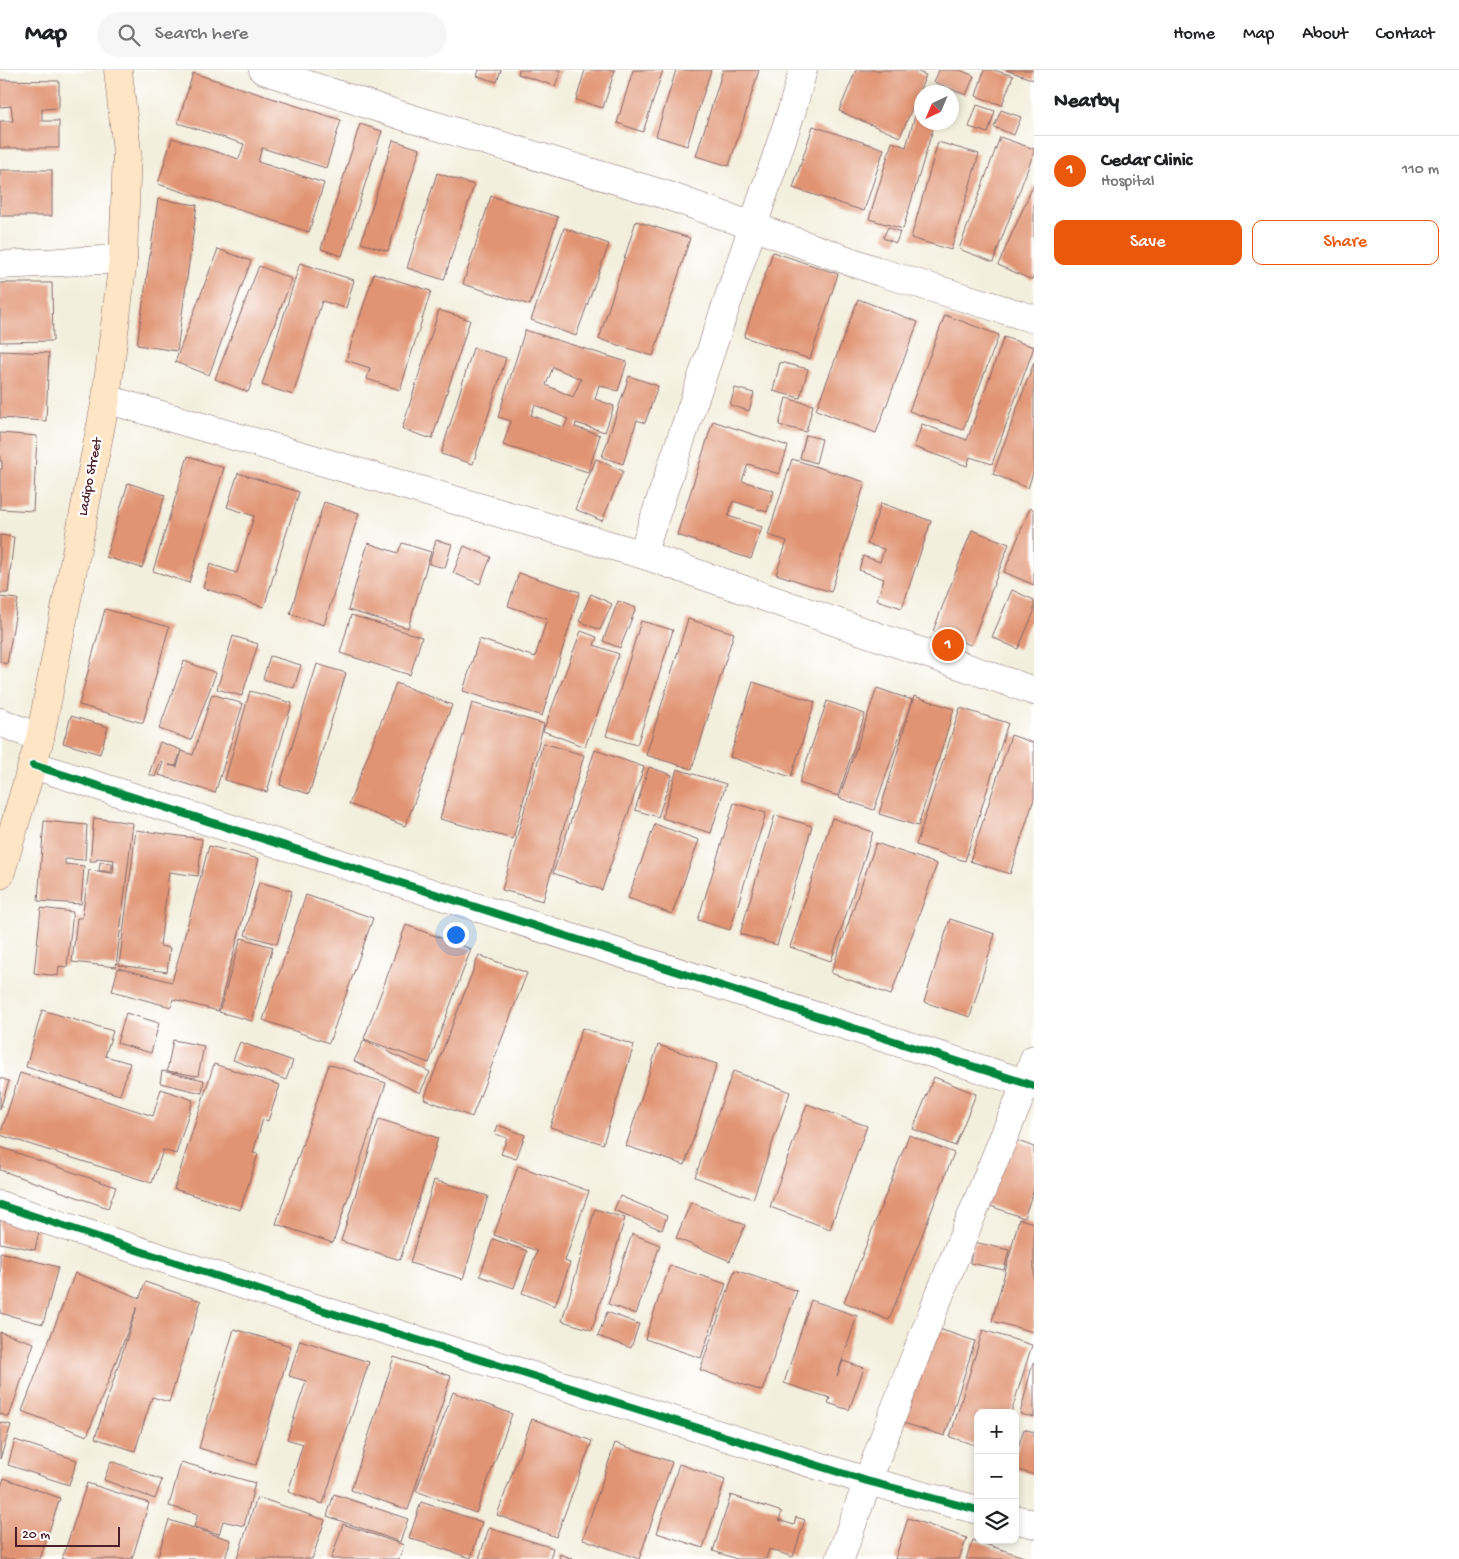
<!DOCTYPE html>
<meta charset="utf-8">
<style>
body{margin:0;font-family:"Gochi Hand",sans-serif;background:#f6f6f6;color:#202124}
.controls{position:absolute;right:15px;bottom:15px;display:grid;overflow:hidden;border-radius:10px;box-shadow:0 2px 8px #0003}
.controls button{width:45px;height:45px;display:grid;place-items:center;padding:0;border:0;border-bottom:1px solid #e0e0e0;background:#fff;color:#202124;font:25px sans-serif}
.compass{position:absolute;left:914px;top:15px;width:45px;height:45px;border-radius:50%;background:#fff;box-shadow:0 2px 8px #0003;rotate:224deg}
.scale{position:absolute;left:15px;bottom:12px;width:105px;box-sizing:border-box;padding-left:5px;border:2px solid #4a1f2b;border-top:0;font-size:14px;line-height:18px;white-space:nowrap;color:#4a1f2b;-webkit-text-stroke:4px #fff;paint-order:stroke}
.you{position:absolute;left:455px;top:864px;width:18px;height:18px;margin:-12px;border:4px solid #fff;border-radius:50%;background:#1a73e8;box-shadow:0 0 0 8px #1a73e833}
.badge{display:grid;place-items:center;width:32px;height:32px;border-radius:50%;background:#ea580c;color:#fff;font-size:16px;font-weight:700}
.pin{position:absolute;translate:-50% -50%;border:2px solid #fff;box-shadow:0 1px 5px #0006}
.list{margin:0;padding:0;list-style:none}
h2{display:flex;justify-content:space-between;align-items:center;height:65px;margin:0;padding:0 20px;font-size:21px}
h2 small{font-size:16px;font-weight:400;color:#757577}
.list li{display:grid;grid-template-columns:32px 1fr auto;gap:15px;align-items:center;box-sizing:border-box;height:70px;padding:0 20px;border-top:1px solid #e0e0e0}
.list b{display:block;font-size:19px;white-space:nowrap}
.list p{margin:0;font-size:16px;white-space:nowrap;color:#757577}
.list em{font-size:16px;font-style:normal;color:#757577}
.actions{display:flex;gap:10px;padding:15px 20px}
.actions a{flex:1;padding:11px 0;border:1px solid #ea580c;border-radius:10px;text-align:center;font-size:18px;color:#ea580c}
.actions .main{background:#ea580c;color:#fff}
.icon{flex:none;width:28px;height:28px;fill:none;stroke:currentColor;stroke-width:2;stroke-linecap:round;stroke-linejoin:round}
.map{position:relative;flex:none;width:1034px;height:1489px;overflow:hidden}
header{display:flex;align-items:center;gap:30px;box-sizing:border-box;height:70px;padding:0 25px;background:#fff;border-bottom:1px solid #e0e0e0}
header strong{font-size:24px}
nav{display:flex;gap:28px;margin-inline-start:auto;font-size:18px}
.search{width:350px;height:45px;background:#f6f6f6;display:flex;align-items:center;gap:12px;box-sizing:border-box;padding:0 18px;border-radius:28px;color:#757577;font-size:19px}
main{display:flex}
aside{flex:1;background:#fff}
.map>svg:first-child{display:block}
.building{fill:#e19473;fill-rule:evenodd}
.lines{fill:none;stroke-linecap:round;stroke-linejoin:round}
.street-casing{stroke:#856869;stroke-width:29}
.secondary-casing{stroke:#856869;stroke-width:29}
.street{stroke:#fff;stroke-width:28}
.secondary{stroke:#fde5c5;stroke-width:28}
.cycleway-casing{stroke:#fff;stroke-width:11}
.cycleway{stroke:#00873e;stroke-width:8}
.labels{text-anchor:middle;dominant-baseline:central;stroke-width:4.5;stroke-linejoin:round;paint-order:stroke}
.street-label{font-size:14px;fill:#4a1f2b;stroke:#fff}
</style>
<header>
<strong>Map</strong>
<div class="search"><svg class="icon" aria-label="search" viewBox="0 0 24 24"><circle cx="10" cy="10" r="6"/><path d="M15 15l6 6"/></svg>Search here</div>
<nav><a>Home</a><a>Map</a><a>About</a><a>Contact</a></nav>
</header>
<main>
<div class="map">
<svg width="1034" height="1489" viewBox="0 0 1034 1489">
<rect width="100%" height="100%" fill="#fff"/>
<filter id="ink" filterUnits="userSpaceOnUse"><feTurbulence type="fractalNoise" baseFrequency=".02" numOctaves="2"/><feDisplacementMap in="SourceGraphic" scale="10" xChannelSelector="R" yChannelSelector="G"/><feConvolveMatrix kernelMatrix="1 2 1 2 8 2 1 2 1" color-interpolation-filters="sRGB"/></filter>
<filter id="wash" filterUnits="userSpaceOnUse"><feTurbulence type="fractalNoise" baseFrequency=".0096" numOctaves="4" result="noise"/><feDisplacementMap in="SourceGraphic" scale="20" xChannelSelector="R" yChannelSelector="G"/><feGaussianBlur stdDeviation="1.12" result="paint"/><feColorMatrix in="noise" values="0 0 0 0 0 0 0 0 0 0 0 0 0 0 0 0 0 1.4 0 .05"/><feComposite in="paint" operator="in"/></filter>
<g filter="url(#wash)">
<rect width="100%" height="100%" fill="#f3efdd"/>
<g id="blocks">
<g class="building">
<polygon points="479,0 501,0 497,12 477,6"/>
<polygon points="519,0 561,0 555,16 518,4"/>
<polygon points="585,0 615,0 603,38 576,30"/>
<polygon points="633,0 663,0 643,62 617,53"/>
<polygon points="676,0 711,0 687,76 656,66"/>
<polygon points="723,0 759,0 729,96 696,86"/>
<polygon points="856,0 913,0 926,5 900,67 839,41"/>
<polygon points="939,0 960,0 974,6 966,25 934,12"/>
<polygon points="984,0 994,0 1013,6 1002,35 976,26"/>
<polygon points="1006,0 1034,0 1034,10"/>
<polygon points="193,3 341,50 326,98 262,78 258,92 324,113 309,162 158,114 172,68 239,89 244,74 178,53"/>
<polygon points="0,10 59,11 59,38 42,39 42,51 59,51 59,78 0,78 0,51 13,51 11,36 0,37"/>
<polygon points="918,35 922,36 922,52 935,52 903,159 869,149 892,72 906,77"/>
<polygon points="977,35 995,41 988,63 969,57"/>
<polygon points="1001,40 1021,47 1014,65 994,57"/>
<polygon points="360,54 382,61 342,186 321,179"/>
<polygon points="813,56 884,79 864,141 793,118"/>
<polygon points="1000,67 1034,79 1034,82 993,192 959,179"/>
<polygon points="393,70 420,79 388,181 361,173"/>
<polygon points="938,72 979,84 951,180 911,168"/>
<rect x="0" y="100" width="52" height="46"/>
<polygon points="437,103 474,115 444,210 407,198"/>
<polygon points="1034,114 1034,206 1032,210 998,195"/>
<polygon points="491,126 558,147 530,235 463,214"/>
<polygon points="158,129 197,135 177,281 137,275"/>
<polygon points="636,151 690,168 653,286 599,269"/>
<polygon points="888,157 900,162 896,173 883,168"/>
<polygon points="564,158 609,174 576,266 531,250"/>
<polygon points="218,179 251,191 209,305 175,292"/>
<polygon points="773,182 838,204 810,289 744,267"/>
<polygon points="300,193 354,210 346,238 322,231 293,325 262,315"/>
<polygon points="259,196 292,209 248,322 215,309"/>
<polygon points="374,203 431,221 400,320 367,309 370,298 346,290"/>
<polygon points="0,213 52,213 53,271 0,272"/>
<polygon points="858,229 918,252 876,363 816,340"/>
<polygon points="439,240 470,250 432,369 402,359"/>
<polygon points="945,245 999,265 963,360 909,341"/>
<path d="M525 260 627 292 618 321 599 315 595 329 614 336 605 362 576 353 575 357 600 365 588 402 503 375 511 351 498 347ZM553 297 581 309 573 327 546 315ZM535 335 568 349 564 358 531 345Z"/>
<polygon points="1004,267 1034,277 992,394 970,387 967,396 914,377 922,354 967,370"/>
<polygon points="473,278 506,288 473,394 441,384"/>
<polygon points="0,281 49,283 46,351 0,348"/>
<polygon points="780,292 808,299 800,328 773,321"/>
<polygon points="1034,292 1034,400 1028,418 993,404"/>
<polygon points="629,306 658,316 645,353 637,350 623,394 602,387"/>
<polygon points="735,318 754,323 749,341 730,335"/>
<polygon points="786,328 813,335 806,362 779,355"/>
<polygon points="713,351 788,376 779,404 748,394 742,411 774,421 767,442 733,431 728,446 762,457 751,489 677,465"/>
<polygon points="0,363 37,366 33,441 0,439 0,399 2,399 2,391 0,391"/>
<polygon points="806,365 822,369 816,393 800,388"/>
<polygon points="188,386 224,398 189,513 153,501"/>
<polygon points="596,389 623,401 602,451 575,439"/>
<polygon points="792,389 865,412 831,522 776,504 787,471 768,465"/>
<polygon points="238,403 299,422 264,537 203,518 210,494 237,503 254,446 227,437"/>
<polygon points="128,413 165,425 142,498 106,487"/>
<polygon points="324,432 359,443 324,555 290,544"/>
<polygon points="881,433 931,451 902,538 877,530 884,509 859,500 863,486 880,492 884,479 867,474"/>
<polygon points="1030,438 1034,440 1034,515 1004,502"/>
<polygon points="972,460 1009,474 971,575 933,561"/>
<polygon points="0,465 14,467 8,523 0,523"/>
<polygon points="436,470 452,474 445,498 429,494"/>
<polygon points="368,473 398,483 402,473 431,482 408,558 348,540"/>
<polygon points="464,476 491,487 480,514 453,503"/>
<polygon points="519,503 580,522 542,646 463,621 479,569 535,587 547,549 508,536"/>
<polygon points="1012,520 1034,530 1034,542 1018,579 992,567"/>
<polygon points="591,524 612,534 600,560 579,551"/>
<polygon points="0,527 18,529 7,594 0,592"/>
<polygon points="618,531 636,538 620,578 603,571"/>
<polygon points="105,539 169,557 143,653 79,635"/>
<polygon points="351,545 422,567 410,605 340,583"/>
<polygon points="688,549 734,563 692,699 646,685"/>
<polygon points="641,551 673,560 637,675 606,666"/>
<polygon points="581,561 597,567 594,575 619,584 585,677 543,661"/>
<polygon points="233,566 258,574 242,626 217,619"/>
<polygon points="270,586 301,595 294,618 263,609"/>
<polygon points="184,591 216,603 191,670 159,659"/>
<polygon points="317,594 346,603 309,724 280,715"/>
<polygon points="753,612 815,632 791,707 730,687"/>
<polygon points="396,613 452,635 405,756 349,734"/>
<polygon points="877,618 912,630 874,740 839,728"/>
<polygon points="250,621 292,633 267,722 225,710"/>
<polygon points="212,624 243,634 215,723 159,705 163,692 161,691 155,707 149,704 160,672 181,680 176,696 169,695 177,697 182,681 193,685"/>
<polygon points="914,626 954,639 918,756 879,744"/>
<polygon points="827,631 865,644 838,726 799,713"/>
<polygon points="472,633 544,654 513,769 440,749"/>
<polygon points="960,638 1008,653 965,791 916,775"/>
<polygon points="71,646 108,657 100,684 63,673"/>
<polygon points="1011,665 1034,673 1034,729 1010,804 970,791"/>
<polygon points="543,673 584,685 543,831 502,820"/>
<polygon points="595,680 644,697 602,820 553,803"/>
<polygon points="649,697 672,705 658,747 635,740"/>
<polygon points="677,699 726,714 711,763 662,748"/>
<polygon points="734,733 766,743 730,860 698,850"/>
<polygon points="775,745 812,756 777,875 740,864"/>
<polygon points="94,748 133,753 116,897 72,892 77,848 82,848 89,800 113,803 114,790 97,788 96,791 90,791"/>
<polygon points="832,748 873,762 831,891 790,877"/>
<polygon points="44,751 87,755 85,790 65,789 65,794 84,796 81,834 38,831"/>
<polygon points="655,754 699,770 672,844 628,828"/>
<polygon points="136,760 202,769 198,806 169,802 160,876 170,878 167,902 119,895"/>
<polygon points="876,773 937,794 891,925 831,903"/>
<polygon points="209,776 259,789 218,941 173,929 171,937 112,921 118,898 172,912"/>
<polygon points="100,792 112,793 112,801 99,801"/>
<polygon points="259,812 292,821 277,874 245,865"/>
<polygon points="306,825 373,848 329,973 263,950"/>
<polygon points="41,838 73,842 67,897 59,896 58,906 34,903"/>
<polygon points="950,849 995,864 970,947 924,932"/>
<polygon points="406,855 471,879 429,993 364,969"/>
<polygon points="241,868 273,877 252,951 219,942"/>
<polygon points="479,885 527,903 472,1047 424,1029"/>
<polygon points="42,940 113,961 105,986 130,993 120,1025 26,997"/>
<polygon points="126,943 159,953 151,983 117,973"/>
<polygon points="582,958 634,975 603,1074 550,1057"/>
<polygon points="173,970 204,976 198,1006 167,1001"/>
<polygon points="364,970 430,1002 420,1023 354,991"/>
<polygon points="240,972 293,991 286,1010 233,990"/>
<polygon points="658,975 717,994 685,1095 626,1076"/>
<polygon points="214,994 280,1015 268,1051 263,1049 253,1083 258,1084 240,1140 174,1119"/>
<polygon points="329,994 386,1013 333,1173 276,1154"/>
<polygon points="162,1001 204,1010 202,1023 160,1013"/>
<polygon points="733,1001 790,1022 753,1129 695,1107"/>
<polygon points="20,1003 153,1046 161,1019 193,1030 176,1084 163,1080 152,1113 0,1065"/>
<polygon points="934,1007 976,1024 955,1076 913,1059"/>
<polygon points="0,1008 9,1011 0,1039"/>
<polygon points="807,1034 867,1056 830,1159 770,1137"/>
<polygon points="379,1049 438,1068 400,1190 341,1171"/>
<polygon points="498,1055 525,1065 516,1089 501,1084 507,1068 495,1064"/>
<polygon points="909,1065 954,1083 889,1250 844,1232"/>
<polygon points="1007,1067 1034,1077 1034,1119 1024,1148 985,1134"/>
<polygon points="0,1077 116,1117 108,1138 0,1100"/>
<polygon points="518,1096 589,1121 565,1191 570,1193 555,1236 522,1223 537,1181 494,1165"/>
<polygon points="434,1110 488,1126 463,1209 410,1193"/>
<polygon points="620,1126 667,1146 662,1160 614,1140"/>
<polygon points="691,1132 745,1155 730,1191 676,1168"/>
<polygon points="595,1139 625,1148 592,1260 562,1251"/>
<polygon points="0,1148 40,1156 35,1180 0,1173"/>
<polygon points="1019,1149 1034,1153 1034,1262 992,1251"/>
<polygon points="632,1164 660,1175 636,1244 608,1234"/>
<polygon points="493,1169 527,1181 514,1218 480,1206"/>
<polygon points="974,1172 1009,1180 1004,1200 970,1193"/>
<polygon points="0,1182 58,1197 43,1254 0,1243"/>
<polygon points="670,1195 726,1214 701,1288 645,1269"/>
<polygon points="735,1200 797,1221 762,1321 700,1300"/>
<polygon points="75,1203 140,1228 145,1212 201,1231 169,1332 152,1327 135,1381 95,1368 137,1237 87,1366 22,1341"/>
<polygon points="811,1230 857,1246 837,1306 843,1291 864,1298 849,1340 828,1333 830,1328 784,1313"/>
<polygon points="607,1242 639,1254 631,1278 598,1266"/>
<polygon points="930,1256 975,1271 945,1366 900,1352"/>
<polygon points="234,1259 291,1276 256,1395 199,1378"/>
<polygon points="983,1260 1032,1275 1011,1343 978,1343 978,1376 950,1367"/>
<polygon points="0,1262 34,1273 9,1347 0,1344"/>
<polygon points="300,1270 369,1292 323,1434 288,1422 303,1374 287,1369 306,1311 289,1306"/>
<polygon points="394,1287 451,1306 408,1440 351,1420"/>
<polygon points="1033,1292 1034,1293 1034,1347 1020,1344"/>
<polygon points="453,1322 512,1344 476,1443 416,1421"/>
<polygon points="532,1349 592,1371 556,1467 497,1445"/>
<polygon points="0,1352 11,1355 0,1389"/>
<polygon points="1024,1359 1034,1362 1034,1405 1015,1399 1015,1386"/>
<polygon points="15,1370 77,1390 69,1415 8,1395"/>
<polygon points="615,1373 672,1392 639,1489 583,1469"/>
<polygon points="111,1391 162,1410 155,1429 104,1410"/>
<polygon points="181,1392 255,1413 244,1456 223,1451 219,1464 194,1457 198,1444 169,1436"/>
<polygon points="679,1394 725,1410 703,1478 657,1463"/>
<polygon points="4,1408 60,1428 40,1489 0,1489 0,1420"/>
<polygon points="87,1413 149,1433 132,1489 62,1489"/>
<polygon points="334,1424 408,1449 400,1472 327,1446"/>
<polygon points="731,1425 782,1442 779,1450 794,1455 796,1447 805,1450 793,1487 769,1479 766,1489 737,1489 713,1481"/>
<polygon points="257,1427 325,1450 312,1489 237,1489"/>
<polygon points="421,1432 482,1452 471,1488 409,1468"/>
<polygon points="908,1448 967,1468 959,1489 895,1489"/>
<polygon points="169,1450 231,1470 225,1489 157,1489"/>
<polygon points="343,1454 404,1475 399,1489 331,1489"/>
<polygon points="489,1458 553,1478 550,1489 479,1489"/>
<polygon points="973,1470 1030,1489 966,1489"/>
<polygon points="560,1484 573,1489 559,1489"/>
</g>
</g>
</g>
<g filter="url(#ink)">
<use href="#blocks" fill-opacity="0" stroke="#856869" stroke-width="1"/>
<g class="lines">
<defs>
<g id="street">
<polyline points="263,0 403,46 666,125 880,202 1034,249"/>
<polyline points="0,195 123,189"/>
<polyline points="106,329 644,485 1034,621"/>
<polyline points="644,485 646,473 792,40 803,0"/>
<polyline points="0,652 40,668"/>
<polyline points="33,695 1034,1016"/>
<polyline points="0,1135 274,1225 867,1411 978,1440"/>
<polyline points="1015,1449 1034,1454"/>
<path d="M840 1489C896 1328 961 1171 1026 1013L1034 989"/>
</g>
<polyline id="secondary" points="0,805 40,668 106,329 123,189 127,82 118,0"/>
</defs>
<use href="#street" class="street-casing"/>
<use href="#secondary" class="secondary-casing"/>
<use href="#street" class="street"/>
<use href="#secondary" class="secondary"/>
<defs>
<g id="cycleway">
<polyline points="33,695 1034,1016"/>
<polyline points="0,1135 274,1225 867,1411 978,1440"/>
</g>
</defs>
<use href="#cycleway" class="cycleway-casing"/>
<use href="#cycleway" class="cycleway"/>
</g>
</g>
<g class="labels">
<g class="street-label">
<text transform="translate(91 407) rotate(-79)">Ladipo Street</text>
</g>
</g>
</svg>
<div class="controls">
<button>+</button>
<button>−</button>
<button><svg class="icon" aria-label="layers" viewBox="0 0 24 24"><path d="M12 4l9 5-9 5-9-5zM3 14l9 5 9-5"/></svg></button>
</div>
<svg class="compass" viewBox="-18 -18 36 36"><path d="M0-13l5 13h-10z" fill="#e53935"/><path d="M0 13l5-13h-10z" fill="#757577"/></svg>
<div class="scale">20 m</div>
<div class="you"></div>
<div class="pin badge" style="left:948px;top:575px">1</div>
</div>
<aside>
<h2>Nearby<small></small></h2>
<ul class="list">
<li><span class="badge">1</span><div><b>Cedar Clinic</b><p>Hospital</p></div><em>110 m</em></li>
</ul>
<div class="actions"><a class="main">Save</a><a>Share</a></div>
</aside>
</main>
